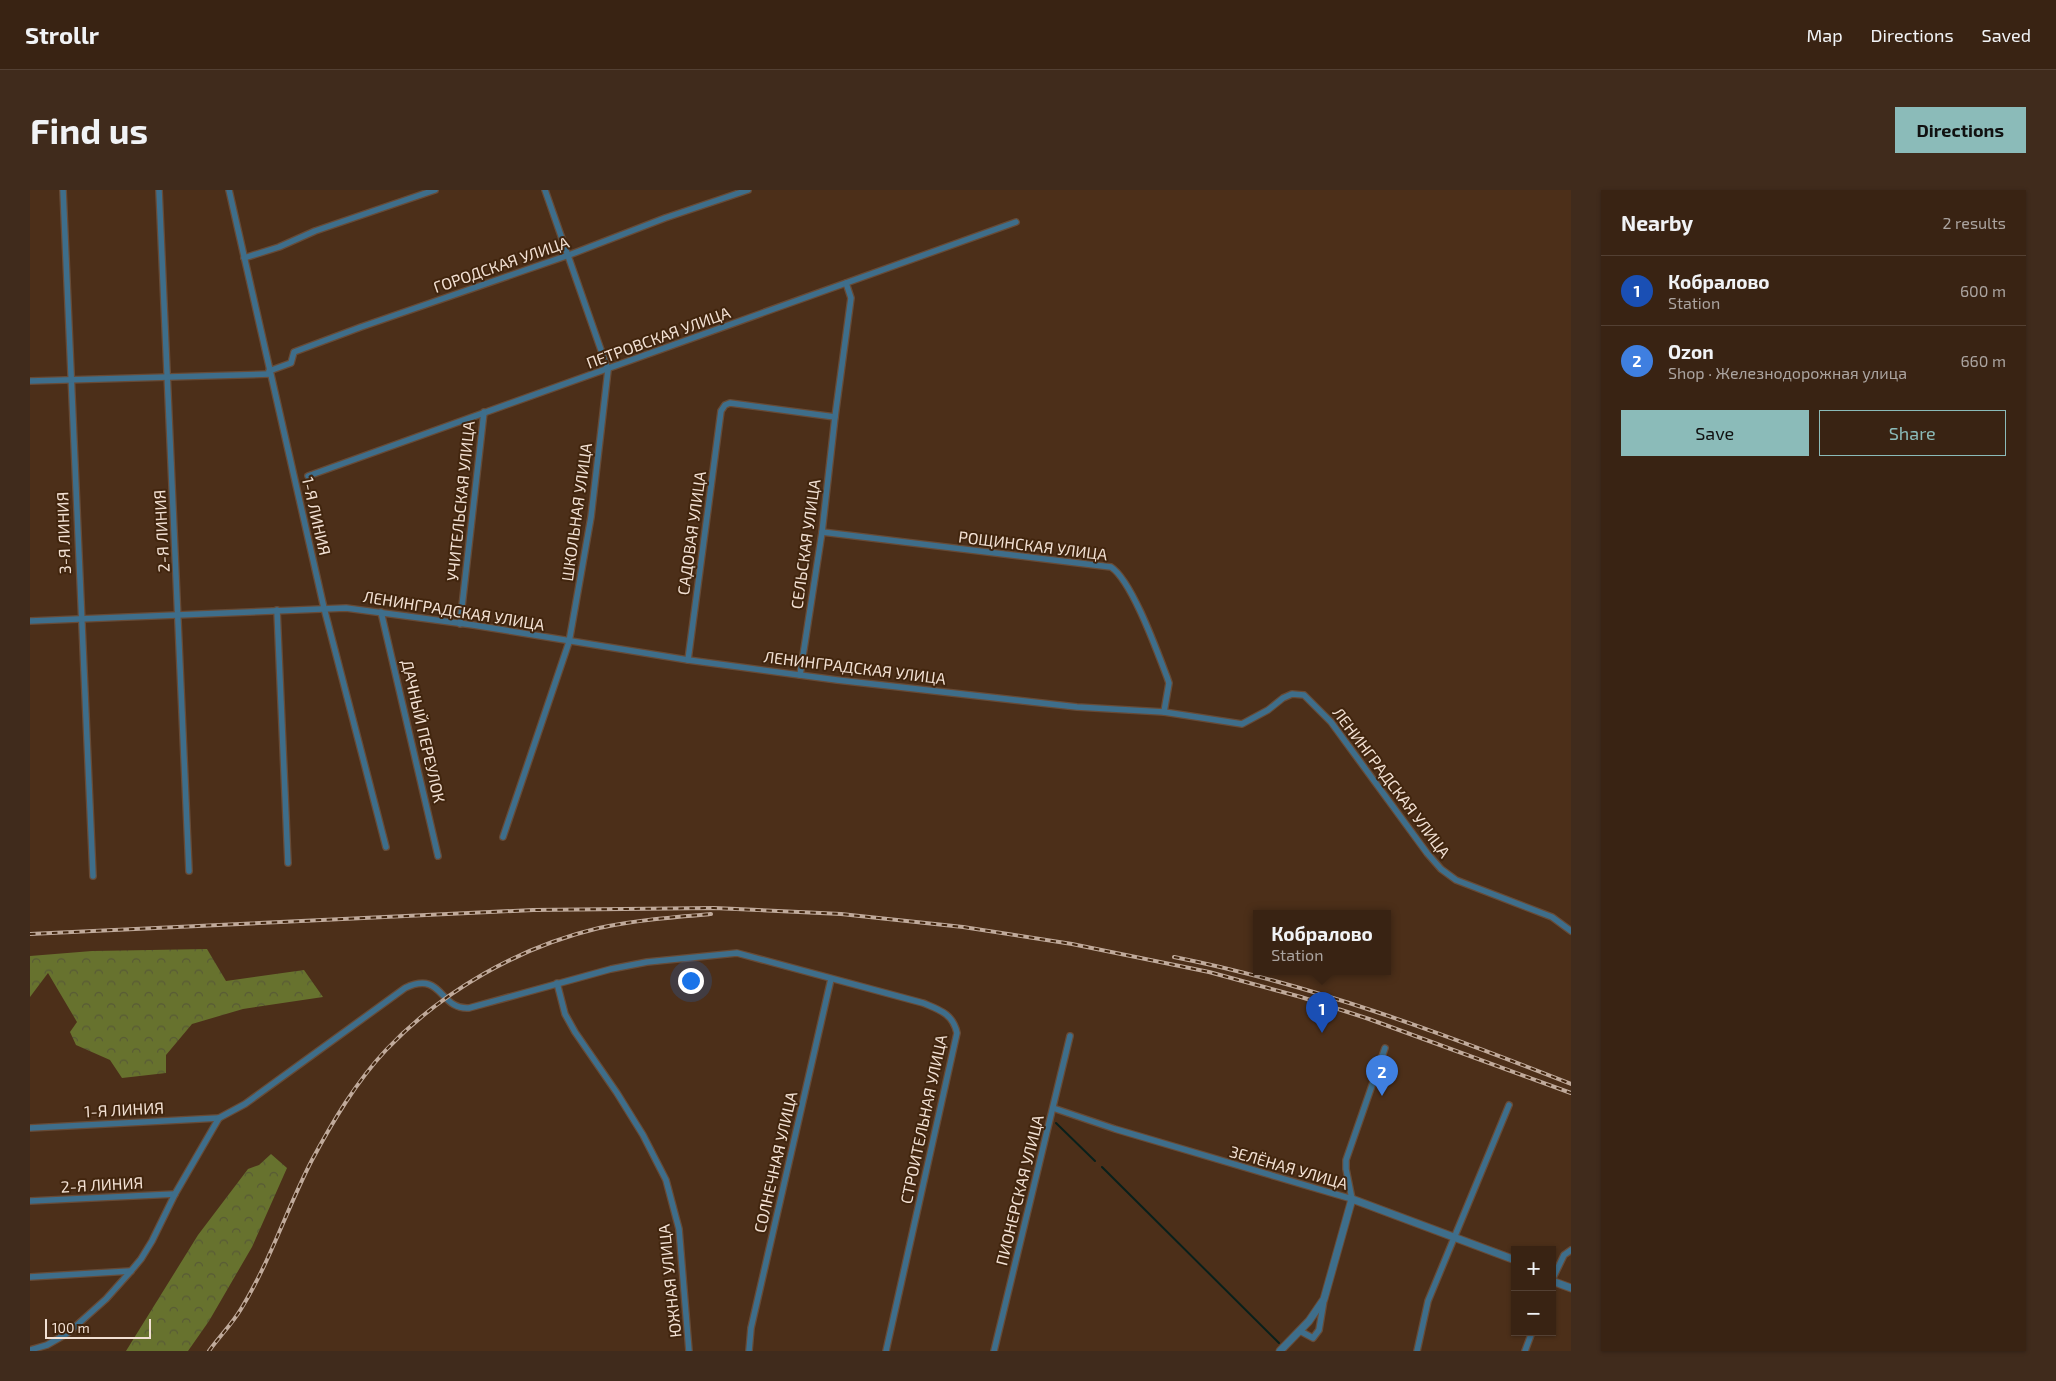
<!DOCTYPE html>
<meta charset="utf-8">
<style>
body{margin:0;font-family:"Exo 2",sans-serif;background:#402b1c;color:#f1f3f6}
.controls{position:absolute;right:15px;bottom:15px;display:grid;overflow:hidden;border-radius:0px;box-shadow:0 1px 4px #0004}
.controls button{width:45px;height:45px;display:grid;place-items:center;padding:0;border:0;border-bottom:1px solid #534033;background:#392313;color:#f1f3f6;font:25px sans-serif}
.scale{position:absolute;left:15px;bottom:12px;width:106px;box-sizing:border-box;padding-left:5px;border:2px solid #f2e0d3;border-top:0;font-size:14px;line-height:18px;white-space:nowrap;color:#f2e0d3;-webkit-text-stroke:4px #41250e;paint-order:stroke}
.you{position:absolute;left:660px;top:790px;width:18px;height:18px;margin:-12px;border:4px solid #fff;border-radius:50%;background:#1a73e8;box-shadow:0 0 0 8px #1a73e833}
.badge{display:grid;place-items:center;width:32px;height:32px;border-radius:50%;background:#8bbbb9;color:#fff;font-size:16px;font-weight:700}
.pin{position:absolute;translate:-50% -41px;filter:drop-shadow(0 1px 2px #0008)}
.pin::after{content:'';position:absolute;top:26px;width:18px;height:15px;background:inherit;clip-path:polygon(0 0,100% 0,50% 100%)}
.popup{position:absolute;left:1223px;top:720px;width:138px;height:65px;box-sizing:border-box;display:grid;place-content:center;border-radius:0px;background:#392313;filter:drop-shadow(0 1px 4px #0005);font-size:16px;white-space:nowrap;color:#aba4a0}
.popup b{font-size:19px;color:#f1f3f6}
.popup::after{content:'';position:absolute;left:50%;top:100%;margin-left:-10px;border:10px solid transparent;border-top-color:#392313}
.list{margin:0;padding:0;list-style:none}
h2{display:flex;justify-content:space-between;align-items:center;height:65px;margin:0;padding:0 20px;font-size:21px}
h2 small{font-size:16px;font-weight:400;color:#aba4a0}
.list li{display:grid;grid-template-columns:32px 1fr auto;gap:15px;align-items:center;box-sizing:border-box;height:70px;padding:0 20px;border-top:1px solid #534033}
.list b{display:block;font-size:19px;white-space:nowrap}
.list p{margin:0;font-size:16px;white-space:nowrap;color:#aba4a0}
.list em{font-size:16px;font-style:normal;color:#aba4a0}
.actions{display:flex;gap:10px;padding:15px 20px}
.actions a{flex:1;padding:11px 0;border:1px solid #8bbbb9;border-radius:0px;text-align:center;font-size:18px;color:#8bbbb9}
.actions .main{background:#8bbbb9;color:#111}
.map{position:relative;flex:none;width:1541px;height:1161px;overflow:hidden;border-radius:0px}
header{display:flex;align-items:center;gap:30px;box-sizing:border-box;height:70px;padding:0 25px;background:#392313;border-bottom:1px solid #534033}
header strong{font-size:24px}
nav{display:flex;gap:28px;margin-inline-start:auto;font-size:18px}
.intro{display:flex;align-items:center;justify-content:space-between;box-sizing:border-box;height:120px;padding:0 30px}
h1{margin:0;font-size:35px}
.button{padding:12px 22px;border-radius:0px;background:#8bbbb9;color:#111;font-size:18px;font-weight:700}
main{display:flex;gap:30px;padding:0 30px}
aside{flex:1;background:#392313;border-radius:0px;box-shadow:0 1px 4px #0004}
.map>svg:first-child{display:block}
.forest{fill:url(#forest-crowns)}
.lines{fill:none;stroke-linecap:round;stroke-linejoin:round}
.stream{stroke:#09201b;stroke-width:2}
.minor-casing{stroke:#674b37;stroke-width:8}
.tertiary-casing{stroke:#674b37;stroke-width:9}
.minor{stroke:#3e6e8b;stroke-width:5.5}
.tertiary{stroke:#3e6e8b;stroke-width:7}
.rail-casing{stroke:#c0aa9b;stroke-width:4}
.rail{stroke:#41250e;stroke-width:2;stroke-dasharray:5.5;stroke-linecap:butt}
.labels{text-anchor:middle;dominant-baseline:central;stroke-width:4;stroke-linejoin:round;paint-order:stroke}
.street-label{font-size:16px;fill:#f2e0d3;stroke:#41250e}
</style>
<header>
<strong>Strollr</strong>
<nav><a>Map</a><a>Directions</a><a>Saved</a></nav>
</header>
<div class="intro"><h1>Find us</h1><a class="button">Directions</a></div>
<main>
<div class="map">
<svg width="1541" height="1161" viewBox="0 0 1541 1161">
<defs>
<pattern id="forest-crowns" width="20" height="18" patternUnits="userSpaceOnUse" patternTransform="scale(1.25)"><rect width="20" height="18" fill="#67722e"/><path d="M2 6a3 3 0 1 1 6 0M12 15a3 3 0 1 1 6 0" fill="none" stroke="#585a36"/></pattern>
</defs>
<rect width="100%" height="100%" fill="#4c2f19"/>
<g class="forest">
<polygon points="177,759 196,791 274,780 293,807 213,819 162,834 136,865 136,883 92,888 80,870 46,855 40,842 47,832 18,783 0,807 0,766 62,761"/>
<polygon points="241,964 257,978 222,1057 179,1131 158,1161 96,1161 168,1045 218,979 229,975"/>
</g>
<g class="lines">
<g class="stream">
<polyline points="1026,933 1065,971"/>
<polyline points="1072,977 1249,1153"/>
</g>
<defs>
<g id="minor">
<polyline points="33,0 63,686"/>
<polyline points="129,0 159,681"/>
<polyline points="199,0 294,418 356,657"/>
<polyline points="214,68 249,57 285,41 405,0"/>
<polyline points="239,181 261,173 264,162 331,137 539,65 635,28 718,0"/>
<polyline points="0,191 240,184"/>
<polyline points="278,286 986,32"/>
<path d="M792 342 1081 377C1102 391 1127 461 1137 487L1139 493 1134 522"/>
<polyline points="247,420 258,673"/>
<polyline points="351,422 408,666"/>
<polyline points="0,431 316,418 443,435 658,470 807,490 1047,517 1134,522 1212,534 1238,520 1253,508 1262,504 1274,505 1301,532 1397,663 1411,679 1426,690 1522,727 1541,741"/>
<polyline points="430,434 454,222"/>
<polyline points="658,470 691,221 695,215 700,213 805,227"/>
<polyline points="770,485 792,342 805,227 821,108 816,93"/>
<polyline points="473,647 539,452 561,327 578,180 515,0"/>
<polyline points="527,793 535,824 545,842 587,903 613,945 636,990 649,1039 659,1161"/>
<polyline points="1023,918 1085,939 1322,1009 1316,979 1316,970 1355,858"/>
<polyline points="0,938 189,928"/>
<polyline points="0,1011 145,1004"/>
<polyline points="0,1087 101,1081"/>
<polyline points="1522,1090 1534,1065 1541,1060"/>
<polyline points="1270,1141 1283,1148 1289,1140 1294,1110"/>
<path d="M0 1160 17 1155 38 1143 76 1109 101 1081 111 1069 122 1051 145 1004 189 928 215 914 375 798C413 780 409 820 439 818L581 779 617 772 707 763 893 813C910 820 923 824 927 843L856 1161"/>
<polyline points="719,1161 721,1138 801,789"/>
<polyline points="964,1161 1040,846"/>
<polyline points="1387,1161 1398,1111 1479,915"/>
<polyline points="1495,1161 1502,1142"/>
</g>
<g id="tertiary">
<polyline points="1522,1091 1541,1098"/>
<polyline points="1250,1161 1279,1131 1294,1109 1322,1009 1485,1070"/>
</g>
</defs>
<use href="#minor" class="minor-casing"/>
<use href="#tertiary" class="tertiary-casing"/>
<use href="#minor" class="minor"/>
<use href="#tertiary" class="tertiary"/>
<defs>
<g id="rail">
<polyline points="0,744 503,720 684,718 811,724 933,737 1042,754 1179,782 1271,807 1339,829 1541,903"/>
<path d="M1144 767C1280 794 1412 843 1541 894"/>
<path d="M179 1161C189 1147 202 1134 211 1119 240 1072 257 1018 282 970 303 931 326 892 356 860 412 801 489 757 569 738 606 730 644 727 681 724"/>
</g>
</defs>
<use href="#rail" class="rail-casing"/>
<use href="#rail" class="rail"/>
</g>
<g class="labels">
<g class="street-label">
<text transform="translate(471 74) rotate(-19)">ГОРОДСКАЯ УЛИЦА</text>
<text transform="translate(628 147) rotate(-20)">ПЕТРОВСКАЯ УЛИЦА</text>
<text transform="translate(430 311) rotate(-84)">УЧИТЕЛЬСКАЯ УЛИЦА</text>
<text transform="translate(546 322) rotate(-82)">ШКОЛЬНАЯ УЛИЦА</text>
<text transform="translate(287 326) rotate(77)">1-Я ЛИНИЯ</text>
<text transform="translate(131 341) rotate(-93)">2-Я ЛИНИЯ</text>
<text transform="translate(33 343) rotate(-92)">3-Я ЛИНИЯ</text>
<text transform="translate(661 343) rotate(-82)">САДОВАЯ УЛИЦА</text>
<text transform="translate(775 354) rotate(-82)">СЕЛЬСКАЯ УЛИЦА</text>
<text transform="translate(1003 355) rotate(7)">РОЩИНСКАЯ УЛИЦА</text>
<text transform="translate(424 420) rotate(9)">ЛЕНИНГРАДСКАЯ УЛИЦА</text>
<text transform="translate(825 477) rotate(7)">ЛЕНИНГРАДСКАЯ УЛИЦА</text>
<text transform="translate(394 541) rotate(77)">ДАЧНЫЙ ПЕРЕУЛОК</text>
<text transform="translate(1362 592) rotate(53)">ЛЕНИНГРАДСКАЯ УЛИЦА</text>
<text transform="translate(94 919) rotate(-3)">1-Я ЛИНИЯ</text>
<text transform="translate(893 929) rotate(-78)">СТРОИТЕЛЬНАЯ УЛИЦА</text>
<text transform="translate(745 972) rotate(-77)">СОЛНЕЧНАЯ УЛИЦА</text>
<text transform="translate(1259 977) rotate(16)">ЗЕЛЁНАЯ УЛИЦА</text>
<text transform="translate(72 994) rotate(-3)">2-Я ЛИНИЯ</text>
<text transform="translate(989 1000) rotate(-76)">ПИОНЕРСКАЯ УЛИЦА</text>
<text transform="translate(639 1091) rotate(-96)">ЮЖНАЯ УЛИЦА</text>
</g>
</g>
</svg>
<div class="controls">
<button>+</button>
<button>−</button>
</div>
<div class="scale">100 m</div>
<div class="you"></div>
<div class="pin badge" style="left:1292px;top:843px;background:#1a4fb4">1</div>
<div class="popup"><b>Кобралово</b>Station</div>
<div class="pin badge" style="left:1352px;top:906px;background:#3f7fe0">2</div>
</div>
<aside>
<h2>Nearby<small>2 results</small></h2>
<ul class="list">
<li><span class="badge" style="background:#1a4fb4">1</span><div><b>Кобралово</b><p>Station</p></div><em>600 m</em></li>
<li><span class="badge" style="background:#3f7fe0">2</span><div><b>Ozon</b><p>Shop · Железнодорожная улица</p></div><em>660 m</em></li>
</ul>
<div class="actions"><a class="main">Save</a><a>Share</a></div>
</aside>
</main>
